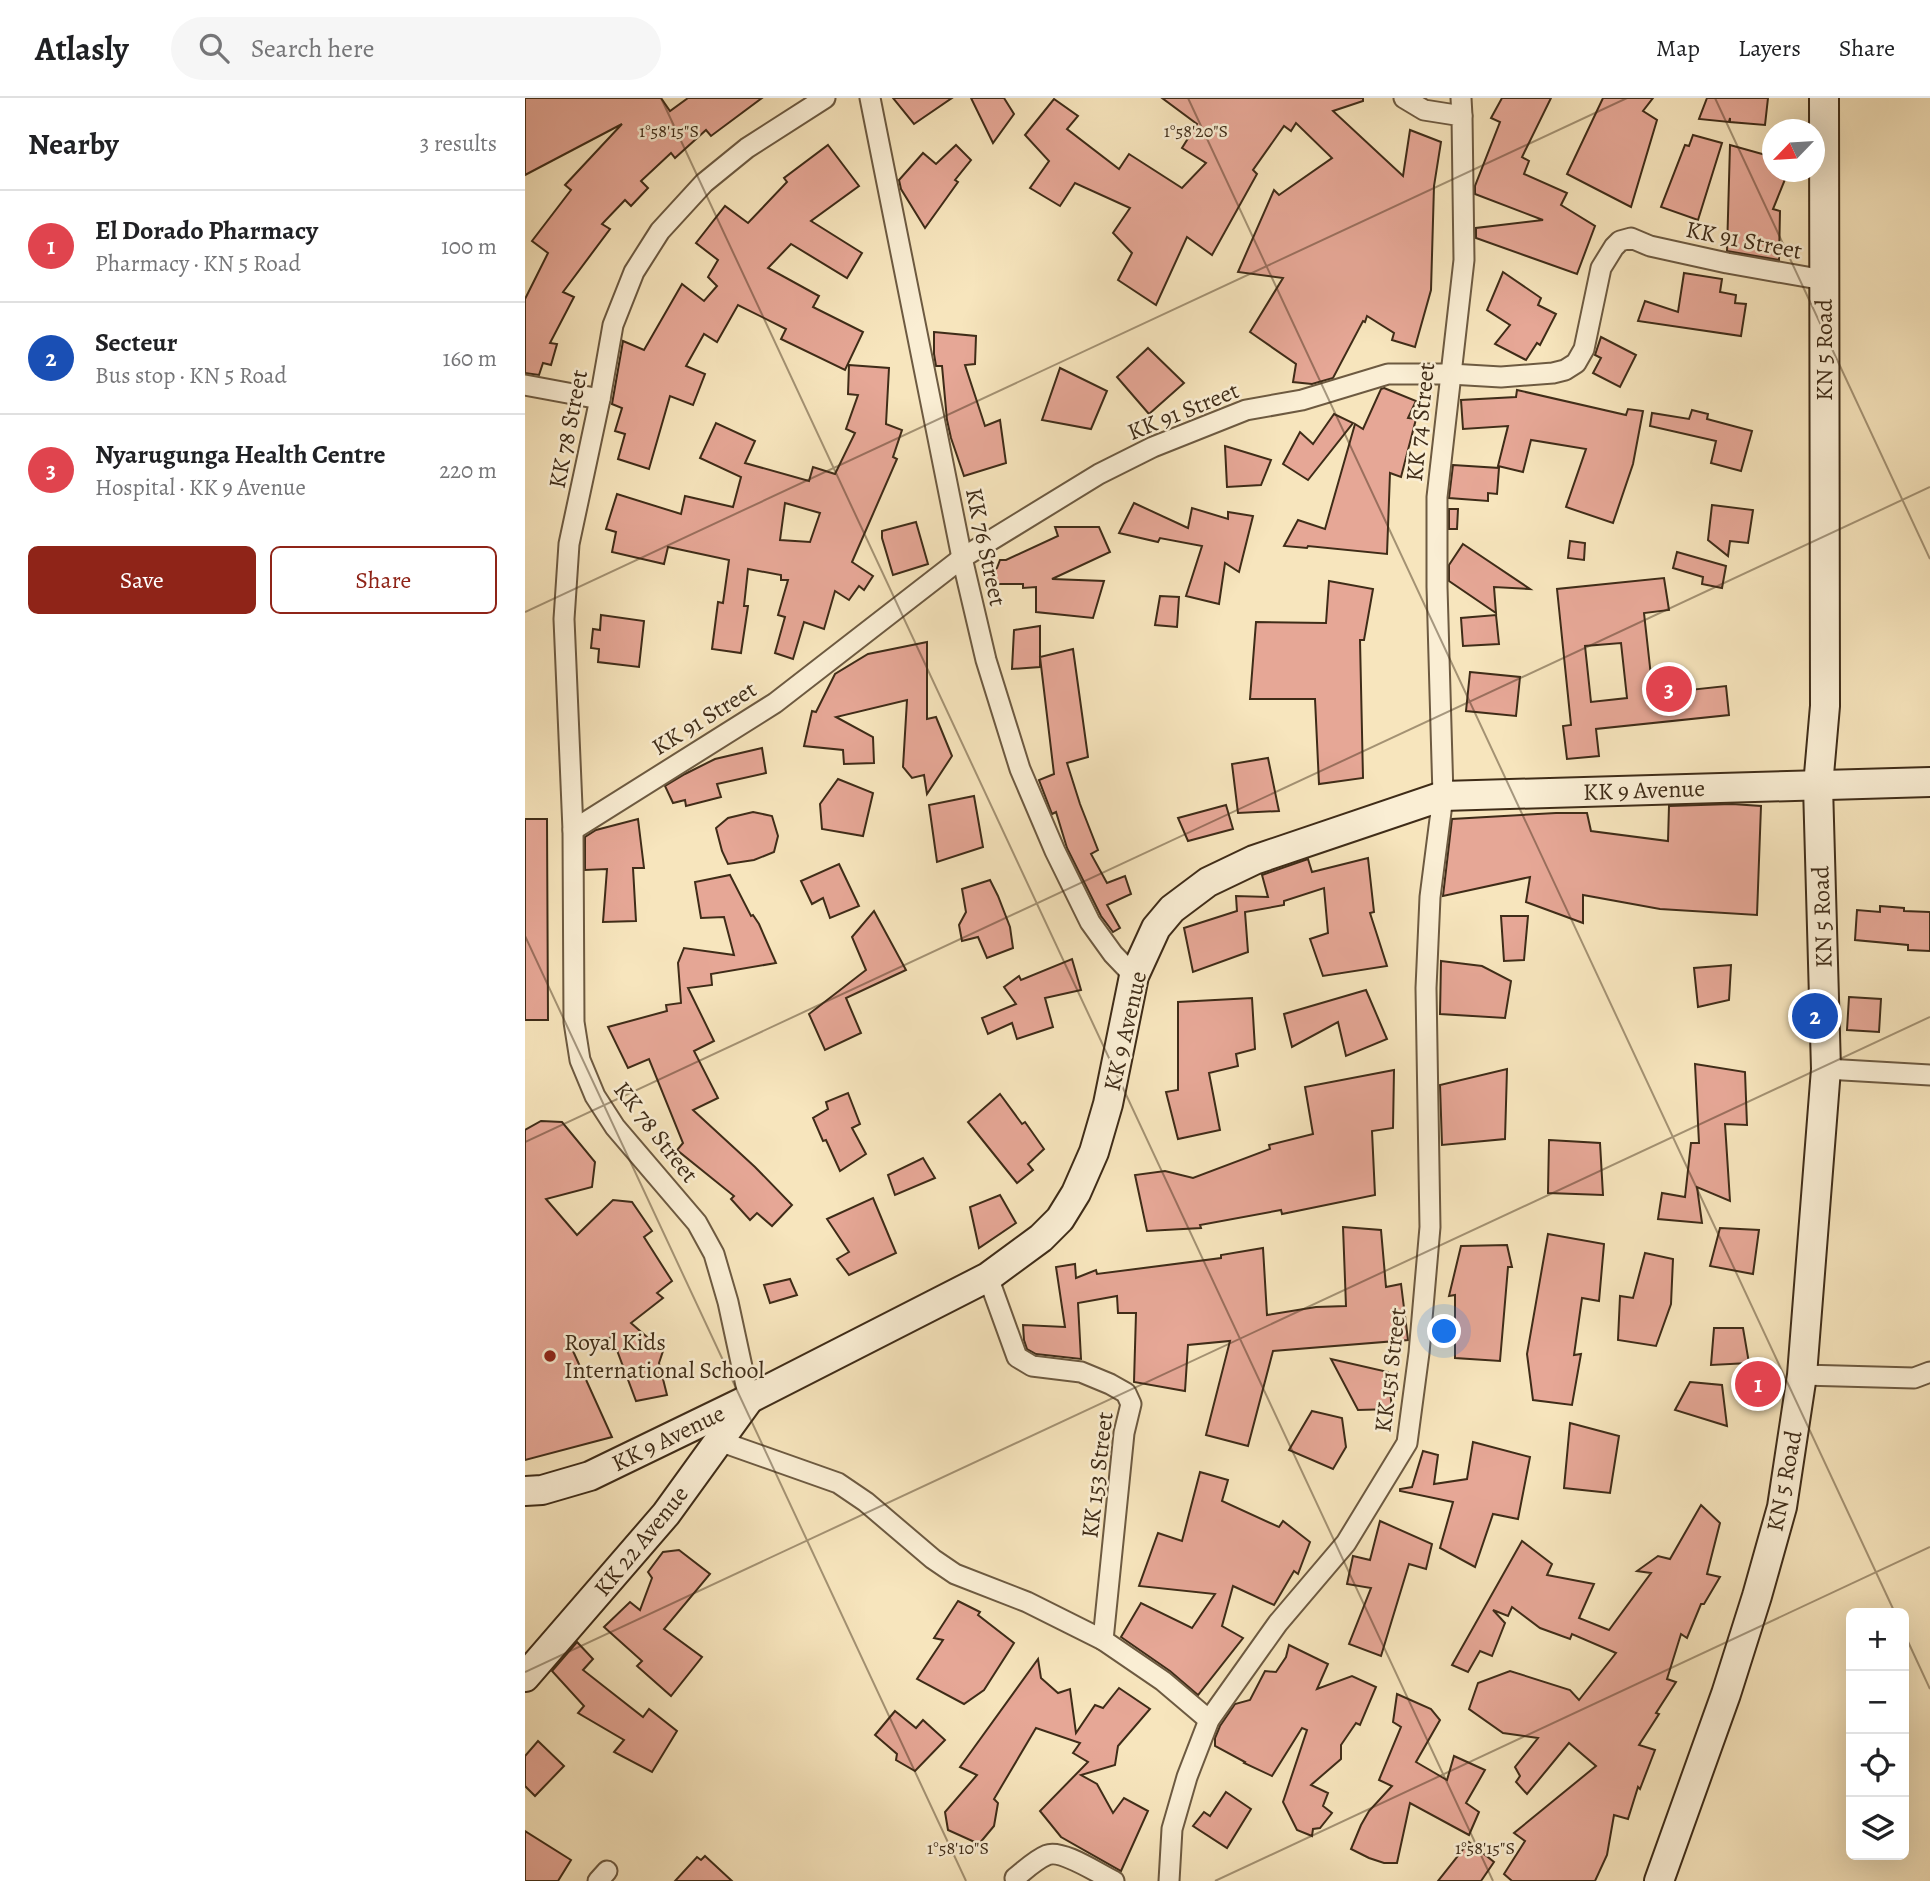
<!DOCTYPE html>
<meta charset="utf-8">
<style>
body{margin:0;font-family:Alegreya,serif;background:#f6f6f6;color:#202124}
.controls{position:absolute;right:21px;bottom:21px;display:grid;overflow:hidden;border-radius:10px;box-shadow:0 7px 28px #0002}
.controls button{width:63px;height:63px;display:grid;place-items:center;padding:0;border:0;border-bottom:2px solid #e0e0e0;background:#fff;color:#202124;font:35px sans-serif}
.compass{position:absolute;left:1237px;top:21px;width:63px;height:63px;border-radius:50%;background:#fff;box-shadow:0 7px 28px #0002;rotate:245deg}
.you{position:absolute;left:920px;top:1234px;width:24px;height:24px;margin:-18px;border:5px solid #fff;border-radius:50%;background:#1a73e8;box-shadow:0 0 0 10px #1a73e833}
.badge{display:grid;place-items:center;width:46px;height:46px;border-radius:50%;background:#8f2418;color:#fff;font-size:23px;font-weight:700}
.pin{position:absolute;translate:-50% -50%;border:4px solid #fff;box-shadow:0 2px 7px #0006}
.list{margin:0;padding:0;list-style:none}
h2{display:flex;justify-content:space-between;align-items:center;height:91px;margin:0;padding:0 28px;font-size:30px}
h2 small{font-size:23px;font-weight:400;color:#757577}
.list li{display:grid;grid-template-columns:46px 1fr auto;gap:21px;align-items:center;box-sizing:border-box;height:112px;padding:0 28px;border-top:2px solid #e0e0e0}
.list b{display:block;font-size:26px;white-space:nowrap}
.list p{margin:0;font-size:23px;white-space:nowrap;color:#757577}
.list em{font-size:23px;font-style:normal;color:#757577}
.actions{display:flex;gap:14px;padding:21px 28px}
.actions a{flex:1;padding:16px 0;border:2px solid #8f2418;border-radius:10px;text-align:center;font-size:24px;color:#8f2418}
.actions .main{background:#8f2418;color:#fff}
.icon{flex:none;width:38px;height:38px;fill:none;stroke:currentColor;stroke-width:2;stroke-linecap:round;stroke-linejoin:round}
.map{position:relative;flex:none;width:1405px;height:1783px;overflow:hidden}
header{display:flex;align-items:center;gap:42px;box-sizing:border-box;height:98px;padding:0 35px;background:#fff;border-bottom:2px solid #e0e0e0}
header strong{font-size:33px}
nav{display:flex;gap:38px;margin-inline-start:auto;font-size:24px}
.search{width:490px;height:63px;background:#f6f6f6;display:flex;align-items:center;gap:18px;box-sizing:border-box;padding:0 24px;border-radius:38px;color:#757577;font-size:26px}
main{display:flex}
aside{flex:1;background:#fff}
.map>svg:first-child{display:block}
.building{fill:#e6a796;stroke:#3f2c18;stroke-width:2;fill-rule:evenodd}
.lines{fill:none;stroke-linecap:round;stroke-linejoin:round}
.street-casing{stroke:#6d5a41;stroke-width:23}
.secondary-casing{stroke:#3f2c18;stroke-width:32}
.street{stroke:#faeed4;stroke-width:19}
.secondary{stroke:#faeed4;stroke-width:28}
.ticks{fill:none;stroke:#3f2c18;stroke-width:2;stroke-opacity:0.45}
.poi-dot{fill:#8f2418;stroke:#faeed4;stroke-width:2.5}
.labels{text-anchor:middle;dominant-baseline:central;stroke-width:5;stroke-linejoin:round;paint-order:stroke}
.street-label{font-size:24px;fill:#3f2c18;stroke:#faeed4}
.poi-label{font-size:24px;fill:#3f2c18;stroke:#faeed4;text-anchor:start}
.ticks-label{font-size:18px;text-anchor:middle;fill:#3f2c18;stroke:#faeed4;stroke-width:5;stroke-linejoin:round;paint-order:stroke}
</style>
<header>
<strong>Atlasly</strong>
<div class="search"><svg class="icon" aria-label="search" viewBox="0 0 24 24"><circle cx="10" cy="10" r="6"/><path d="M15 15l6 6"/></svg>Search here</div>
<nav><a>Map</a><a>Layers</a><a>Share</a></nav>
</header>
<main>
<aside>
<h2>Nearby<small>3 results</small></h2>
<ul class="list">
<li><span class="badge" style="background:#e0444e">1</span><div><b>El Dorado Pharmacy</b><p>Pharmacy · KN 5 Road</p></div><em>100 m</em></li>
<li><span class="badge" style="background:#1a4fb4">2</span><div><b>Secteur</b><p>Bus stop · KN 5 Road</p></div><em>160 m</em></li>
<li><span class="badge" style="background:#e0444e">3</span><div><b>Nyarugunga Health Centre</b><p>Hospital · KK 9 Avenue</p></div><em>220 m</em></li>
</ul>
<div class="actions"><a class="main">Save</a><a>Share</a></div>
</aside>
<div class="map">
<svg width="1405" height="1783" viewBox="0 0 1405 1783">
<rect width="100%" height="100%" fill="#f7e5bd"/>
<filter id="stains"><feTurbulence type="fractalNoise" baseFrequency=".00286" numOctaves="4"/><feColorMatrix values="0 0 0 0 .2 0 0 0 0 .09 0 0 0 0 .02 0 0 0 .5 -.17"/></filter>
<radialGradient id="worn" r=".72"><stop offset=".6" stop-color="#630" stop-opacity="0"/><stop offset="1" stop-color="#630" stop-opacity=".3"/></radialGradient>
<g class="building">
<polygon points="0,0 136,0 145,13 163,0 237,0 186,38 181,32 150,60 146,55 116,83 123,90 106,108 100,102 77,126 85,131 38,194 49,199 25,245 32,246 26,267 18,265 14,277 0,275 0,201 23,155 7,143 46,92 40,87 97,26 0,77"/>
<polygon points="368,0 427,0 389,26"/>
<polygon points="446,0 479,0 489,16 468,45"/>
<polygon points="637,0 838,0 838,3 808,13 878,78 885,32 916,44 909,88 906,192 890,249 867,242 869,235 842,218 840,224 838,223 808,280 787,286 768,284 771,266 725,234 758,180 713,174 749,92 754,97 807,60 771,25 766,33 759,28 728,72 732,76 687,157 662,139 631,207 593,182 607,155 588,135 605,110 550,85 535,108 505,90 524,63 500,37 529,1 553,18 542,31 594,71 604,56 657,90 681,65 657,50 672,26"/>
<polygon points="977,0 1026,0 997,59 1004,63 999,76 1042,95 1036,107 1070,128 1052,176 951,140 951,130 1018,122 950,96 950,88 975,24 966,20"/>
<polygon points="1078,0 1128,0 1118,13 1132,22 1106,109 1042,76"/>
<polygon points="1182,0 1243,0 1240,27 1205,24 1205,20 1204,24 1174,21"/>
<polygon points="1168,37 1197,45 1173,122 1136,109 1160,47 1164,48"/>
<polygon points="303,47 334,88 286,123 337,155 322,180 266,146 243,170 294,198 288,209 338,234 320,272 256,241 261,231 213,207 192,244 179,236 161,268 180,276 168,307 145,298 124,371 93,361 100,336 90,333 97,310 87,306 98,243 119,252 157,186 179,203 192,188 183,179 193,162 171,145 200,108 223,125 262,84 259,80"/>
<polygon points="431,47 446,62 430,82 433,84 400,130 376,91 374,82 398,55 411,66"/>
<polygon points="1205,47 1248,59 1248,74 1263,74 1248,111 1255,113 1254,162 1202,153"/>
<polygon points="978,174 1016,200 1013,207 1031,216 1015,247 1012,245 1001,262 970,246 985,227 962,212"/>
<polygon points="1159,175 1197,181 1195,194 1211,197 1210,205 1221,206 1216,238 1113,223 1120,203 1153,214"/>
<polygon points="409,234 451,238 450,266 440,267 460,328 475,322 481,365 439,378 426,340 422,322 417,268 411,268 409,256"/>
<polygon points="1076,239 1111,257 1095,289 1068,275 1076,260 1070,257"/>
<polygon points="623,250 659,285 624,316 592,279"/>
<path d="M324 267 364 270 361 326 377 332 368 359 372 361 327 464 348 478 339 492 334 488 324 502 310 493 299 531 279 524 268 561 250 555 260 519 253 517 263 482H256V477L223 471 219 508H223L216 555 187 551 193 504 198 505 204 462 143 449 139 466 87 454 91 434 81 431 92 396 156 416 160 398 208 409 216 379 175 360 191 325 230 343 220 365 284 383 288 369 310 376 330 335 321 331 333 297 323 296ZM260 405 295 415 285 444 255 442Z"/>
<polygon points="535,270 582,293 566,331 517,322"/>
<polygon points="859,290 891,303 883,320 891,321 876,379 865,375 862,456 783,448 782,450 759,448 773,422 800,431 830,326 838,331 856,291"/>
<polygon points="992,292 1101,317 1103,311 1118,313 1108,366 1088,425 1041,409 1061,351 1006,342 998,374 973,368 983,328 938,331 936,302 991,299"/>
<polygon points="1167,312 1183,316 1182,321 1227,333 1216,373 1186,365 1191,343 1125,328 1127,315 1164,321"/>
<polygon points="809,316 828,325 783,382 758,366 775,334 788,346"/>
<polygon points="700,348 746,362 736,387 702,389"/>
<polygon points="928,367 974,370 972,396 963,395 963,403 924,400"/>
<polygon points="609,405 663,430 667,410 703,421 703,414 728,418 714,474 700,465 694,506 661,498 677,448 635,440 633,444 594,435"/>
<polygon points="1187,407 1228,412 1223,445 1205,443 1203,458 1183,442"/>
<polygon points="924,411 933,411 932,431 924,431"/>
<polygon points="391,424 403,466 368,477 357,440 357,433"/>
<polygon points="530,429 574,429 585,454 527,481 579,483 568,520 511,514 511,489 498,490 498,486 472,486 465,476 472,470 475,462 481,462 533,438"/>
<polygon points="1045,443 1060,445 1059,462 1043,460"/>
<polygon points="938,446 1005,491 969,489 971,515 924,483 924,467"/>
<polygon points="1152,454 1201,468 1197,490 1177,486 1178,479 1148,470"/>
<path d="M1139 480 1144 512 1119 515 1128 596 1201 588 1204 617 1071 631 1074 658 1042 661 1038 628 1046 627 1032 491ZM1096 545 1102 600 1066 604 1060 548Z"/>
<polygon points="804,483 848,491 839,542 835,542 838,680 794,686 790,601 725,601 731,524 801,525"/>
<polygon points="635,498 654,499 652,529 630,527"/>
<polygon points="76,517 119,523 114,569 73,564 74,551 66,550 68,531 75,532"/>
<polygon points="971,517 974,546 938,548 936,520"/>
<polygon points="515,528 515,569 487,571 489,532"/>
<polygon points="402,544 402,621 411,619 427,658 402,696 399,677 387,680 378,669 382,602 311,619 348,639 349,665 319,666 318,652 279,648 287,613 291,614 310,576 343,556"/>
<polygon points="548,551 563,659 542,665 555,706 573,752 566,756 582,785 600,778 606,796 582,807 595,830 588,834 576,818 542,750 531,714 527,716 514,682 529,676 515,559"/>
<polygon points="945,574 995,579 991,618 941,613"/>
<polygon points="237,650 241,675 192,686 196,699 161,708 160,702 148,705 140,688 160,676 190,661"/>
<polygon points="743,660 754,713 713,715 707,666"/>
<polygon points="313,681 348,695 338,738 297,731 295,706"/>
<polygon points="449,698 458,749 412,764 404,707"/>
<polygon points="1207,706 1236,708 1232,817 1135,811 1058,797 1058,825 1001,804 1005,779 918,798 927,721 1031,715 1062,715 1066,733 1143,743 1144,708"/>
<polygon points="701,707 708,731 663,743 653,720"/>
<polygon points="228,714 247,718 253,738 249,754 229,762 203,766 197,753 191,730 203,720"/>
<polygon points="0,721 22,721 23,922 0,922"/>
<polygon points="113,721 119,770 108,770 111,823 78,824 82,771 60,772 60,739 71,732"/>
<polygon points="843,760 849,814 845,815 862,868 798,878 785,841 803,835 799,790 759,803 759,807 720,814 723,854 668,874 659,830 712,813 711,798 743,799 737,777 783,761 787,774"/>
<polygon points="314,766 334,808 305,820 298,800 287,806 276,783"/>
<polygon points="205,777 226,818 228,817 234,826 251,865 186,876 187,887 163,890 189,943 169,953 193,1000 168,1012 230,1069 267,1107 247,1128 232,1115 225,1122 206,1101 209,1098 152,1052 158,1045 124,961 103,970 83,929 142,913 141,907 156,905 153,865 159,850 209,857 199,819 176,820 170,784"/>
<polygon points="465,782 473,798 485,829 488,850 462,860 453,839 437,843 434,827 441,814 437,791"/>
<polygon points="1355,808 1379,810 1379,813 1405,814 1405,853 1383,852 1383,847 1330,842 1332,812 1355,814"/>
<polygon points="349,813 381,872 321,900 336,935 300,952 284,916 341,872 327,839"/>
<polygon points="976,818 1003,818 999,862 979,863"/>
<polygon points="547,861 556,892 520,900 528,929 492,941 487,925 463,936 457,920 491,906 479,889 494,878 496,882"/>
<polygon points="916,863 957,868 986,883 980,920 915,916"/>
<polygon points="1206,867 1204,902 1173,909 1169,870"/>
<polygon points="841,892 862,941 821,958 813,924 767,949 759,916"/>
<polygon points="1324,899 1356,901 1354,934 1322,932"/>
<polygon points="727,900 730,951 711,956 713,968 684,975 695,1032 653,1041 641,994 653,992 653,904"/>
<polygon points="1170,966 1220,974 1222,1027 1200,1026 1205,1103 1172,1089 1177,1125 1133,1121 1137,1095 1160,1099 1166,1045 1174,1045"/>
<polygon points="982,971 980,1041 917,1047 915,987"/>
<polygon points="869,972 868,1030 847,1033 850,1097 757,1116 756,1112 675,1127 676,1130 622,1133 610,1077 640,1073 668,1080 745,1051 744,1047 788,1036 780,989"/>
<polygon points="323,995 335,1026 327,1030 341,1056 315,1073 301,1042 298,1043 288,1020 303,1011 301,1004"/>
<polygon points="475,996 497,1026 500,1024 519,1051 503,1066 508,1072 492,1085 443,1024"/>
<polygon points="16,1023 37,1024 70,1064 67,1089 21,1101 52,1137 88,1102 107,1104 127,1133 119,1139 147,1183 132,1195 138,1200 106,1225 138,1253 134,1265 142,1297 111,1303 87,1239 48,1253 87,1339 0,1362 0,1032"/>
<polygon points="1024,1042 1075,1045 1078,1097 1023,1095"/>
<polygon points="398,1060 410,1080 370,1097 363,1077"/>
<polygon points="475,1097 491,1125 454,1150 445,1109"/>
<polygon points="348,1100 371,1155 324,1177 312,1161 324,1154 302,1121"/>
<polygon points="818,1129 856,1132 861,1189 876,1186 883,1242 748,1253 723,1348 681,1337 705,1243 663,1247 660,1293 609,1284 611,1215 593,1215 592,1198 553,1205 556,1261 511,1256 502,1251 499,1242 498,1227 540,1229 531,1169 550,1166 551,1180 571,1172 572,1176 696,1160 696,1157 738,1150 742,1217 791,1209 821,1208"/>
<polygon points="1195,1130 1234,1132 1228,1176 1185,1168"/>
<polygon points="1023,1136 1079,1146 1074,1203 1057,1200 1049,1257 1056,1256 1047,1307 1008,1302 1002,1256"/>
<polygon points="982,1147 987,1169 983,1169 975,1263 930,1260 930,1197 924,1198 936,1148"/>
<polygon points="1120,1155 1148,1161 1146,1206 1131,1248 1093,1242 1095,1198 1108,1200"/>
<polygon points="265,1181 272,1197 245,1205 239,1187"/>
<polygon points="1189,1230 1218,1230 1224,1265 1186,1267"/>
<polygon points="806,1261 863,1274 867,1311 833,1312"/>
<polygon points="1165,1284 1197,1287 1202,1328 1150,1312"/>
<polygon points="787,1313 817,1320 821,1349 808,1371 764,1352"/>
<polygon points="1045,1325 1094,1338 1085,1395 1039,1390"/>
<polygon points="948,1344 1005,1359 993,1421 968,1416 950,1469 915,1450 928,1404 875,1393 875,1391 887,1389 898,1353 913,1357 909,1386 942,1381"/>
<polygon points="675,1374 703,1382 697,1403 754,1429 758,1423 785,1444 773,1476 769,1473 749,1507 708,1488 697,1528 718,1540 673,1597 645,1573 596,1539 616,1505 667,1530 690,1496 614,1488 633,1435 657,1443"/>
<polygon points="1176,1407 1195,1425 1182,1476 1195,1479 1179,1506 1176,1506 1162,1540 1156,1536 1142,1581 1151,1584 1131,1615 1134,1616 1114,1647 1130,1652 1115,1691 1113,1689 1103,1721 1089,1717 1082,1757 1070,1783 987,1783 979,1776 1000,1743 989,1735 1071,1668 1044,1645 1002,1696 991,1684 995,1678 990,1669 1013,1640 978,1635 944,1611 953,1585 985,1573 1045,1592 1054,1602 1091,1555 1047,1536 1045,1541 1015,1530 987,1509 983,1518 968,1512 980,1525 967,1558 955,1553 943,1574 927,1567 997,1443 1027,1466 1022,1477 1069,1486 1054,1520 1084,1532 1126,1475 1112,1473 1133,1458 1145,1461"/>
<polygon points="855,1423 907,1446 901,1471 884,1466 856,1558 824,1546 846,1490 822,1486 828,1458 845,1462"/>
<polygon points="154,1452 185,1476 139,1531 177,1559 146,1598 112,1568 117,1563 79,1529 105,1504 115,1512 127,1480 123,1474 138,1454"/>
<polygon points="433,1503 455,1514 453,1517 489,1545 459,1592 439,1606 392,1581 418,1542 409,1540"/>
<polygon points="52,1544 68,1561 58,1572 118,1619 124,1611 152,1633 127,1674 89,1654 99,1642 53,1615 59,1608 27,1573"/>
<polygon points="764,1547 803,1566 792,1591 827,1578 851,1589 835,1627 831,1625 816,1647 816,1661 786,1687 803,1695 798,1708 807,1715 795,1730 788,1731 787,1738 772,1732 758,1704 782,1632 777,1630 747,1678 719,1665 720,1664 690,1648 690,1640 695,1628 710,1606 725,1602 740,1573 751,1574 761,1559"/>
<polygon points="513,1561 516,1580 533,1595 545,1591 551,1635 570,1607 578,1610 594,1590 625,1611 593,1648 590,1667 556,1677 572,1686 588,1715 599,1700 623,1713 596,1773 536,1739 515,1713 563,1664 548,1655 555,1645 511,1630 469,1701 473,1705 469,1728 454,1746 423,1732 420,1714 452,1677 435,1669"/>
<polygon points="872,1596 906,1611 915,1622 891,1664 922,1682 929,1658 960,1672 941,1705 954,1714 944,1737 885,1705 872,1765 859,1765 844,1760 826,1751 836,1727 844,1713 867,1688 854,1682 876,1629 868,1624"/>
<polygon points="370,1613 391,1630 398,1622 420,1642 390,1673 371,1662 372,1656 350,1637"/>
<polygon points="13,1643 39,1668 10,1698 0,1688 0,1658"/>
<polygon points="701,1694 726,1711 702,1750 668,1728 679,1714 685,1718"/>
<polygon points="0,1733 46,1762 33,1783 0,1783"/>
<polygon points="944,1744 969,1764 956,1783 913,1783"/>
<polygon points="180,1758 207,1783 150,1783 172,1759 176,1762"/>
</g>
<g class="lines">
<defs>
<g id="street">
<polyline points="345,0 437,460 461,562 495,671 530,753 565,824 588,856 609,878"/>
<polyline points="936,0 937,18"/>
<polyline points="0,287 75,301"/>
<polyline points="48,732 250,605 437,460 574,376 628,349 721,312 777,302 863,276 925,276 976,279 1028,275 1040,272 1051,265 1059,251 1076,170 1089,149 1095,143 1106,140 1125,148 1202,165 1299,182"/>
<polyline points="1301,971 1405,977"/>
<polyline points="463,1179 492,1259 507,1268 556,1274 585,1286 601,1295 606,1306 599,1335 578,1542 638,1583 684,1622"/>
<polyline points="1277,1277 1389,1280 1405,1274"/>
<polyline points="224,1301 203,1204 189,1156 172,1125 90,1029 70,998 55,962 49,924 48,732 39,521 44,446 75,301 88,227 109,174 135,133 179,85 222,50 300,0"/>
<polyline points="194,1343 313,1385 341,1404 408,1461 430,1476 502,1504 578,1542"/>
<path d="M490 1780C500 1772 510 1762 522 1757 537 1751 574 1776 589 1783"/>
<polyline points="73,1783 82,1773"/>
<polyline points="644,1783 647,1731 662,1679 684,1622 753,1525 821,1445 882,1345 894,1255 905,1129 901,890 905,799 918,698 912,489 912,399 939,162 937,18 899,12 879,0"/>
</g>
<g id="secondary">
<polyline points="0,1393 17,1392 65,1378 224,1301 463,1179 516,1140 535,1121 551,1095 569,1054 583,1006 609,878 631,830 647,811 683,784 729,762 918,698 1405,684"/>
<polyline points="0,1579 141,1416 222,1304"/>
<polyline points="1134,1783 1201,1596 1232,1498 1257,1409 1277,1277 1301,971 1293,688 1300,608 1299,0"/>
</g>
</defs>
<use href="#street" class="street-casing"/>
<use href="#secondary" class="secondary-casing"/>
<use href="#street" class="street"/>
<use href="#secondary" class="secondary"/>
</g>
<path class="ticks" d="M136 0 968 1783M663 0 1370 1515M1190 0 1405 461M0 514 1102 0M0 838 441 1783M0 1044 1405 389M1379 1535 1405 1591M0 1574 1405 919M690 1783 1405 1449"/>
<circle class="poi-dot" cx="25" cy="1258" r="7"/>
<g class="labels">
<g class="street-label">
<text transform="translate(1219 142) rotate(11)">KK 91 Street</text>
<text transform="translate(1299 252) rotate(-90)">KN 5 Road</text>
<text transform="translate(658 313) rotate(-22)">KK 91 Street</text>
<text transform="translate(895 324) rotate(-84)">KK 74 Street</text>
<text transform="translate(43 331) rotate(-79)">KK 78 Street</text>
<text transform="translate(461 449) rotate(78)">KK 76 Street</text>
<text transform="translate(179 620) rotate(-32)">KK 91 Street</text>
<text transform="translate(1119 692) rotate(-2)">KK 9 Avenue</text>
<text transform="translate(1297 819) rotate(-92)">KN 5 Road</text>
<text transform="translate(600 933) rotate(-77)">KK 9 Avenue</text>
<text transform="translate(131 1034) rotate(52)">KK 78 Street</text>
<text transform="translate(865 1272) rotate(-83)">KK 151 Street</text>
<text transform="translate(143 1340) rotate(-26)">KK 9 Avenue</text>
<text transform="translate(572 1377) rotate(-83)">KK 153 Street</text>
<text transform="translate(1259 1383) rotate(-79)">KN 5 Road</text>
<text transform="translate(116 1443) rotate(-51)">KK 22 Avenue</text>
</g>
<g class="poi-label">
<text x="39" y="1244">Royal Kids<tspan x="39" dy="28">International School</tspan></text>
</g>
</g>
<g class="ticks-label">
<text x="144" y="39">1°58'15"S</text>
<text x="671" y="39">1°58'20"S</text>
<text x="960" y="1756">1°58'15"S</text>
<text x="433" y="1756">1°58'10"S</text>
</g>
<rect width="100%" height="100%" filter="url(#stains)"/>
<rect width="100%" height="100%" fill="url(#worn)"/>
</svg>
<div class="controls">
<button>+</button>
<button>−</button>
<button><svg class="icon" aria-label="locate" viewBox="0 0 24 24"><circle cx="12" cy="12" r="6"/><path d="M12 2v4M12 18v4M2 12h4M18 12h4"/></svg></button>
<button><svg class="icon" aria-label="layers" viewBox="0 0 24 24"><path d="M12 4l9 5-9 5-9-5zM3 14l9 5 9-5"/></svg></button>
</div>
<svg class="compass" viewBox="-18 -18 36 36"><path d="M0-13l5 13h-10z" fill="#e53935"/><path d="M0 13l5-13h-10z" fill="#757577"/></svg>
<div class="you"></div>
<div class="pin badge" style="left:1233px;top:1286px;background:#e0444e">1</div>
<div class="pin badge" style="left:1290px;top:918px;background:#1a4fb4">2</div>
<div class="pin badge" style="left:1144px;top:591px;background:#e0444e">3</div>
</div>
</main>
